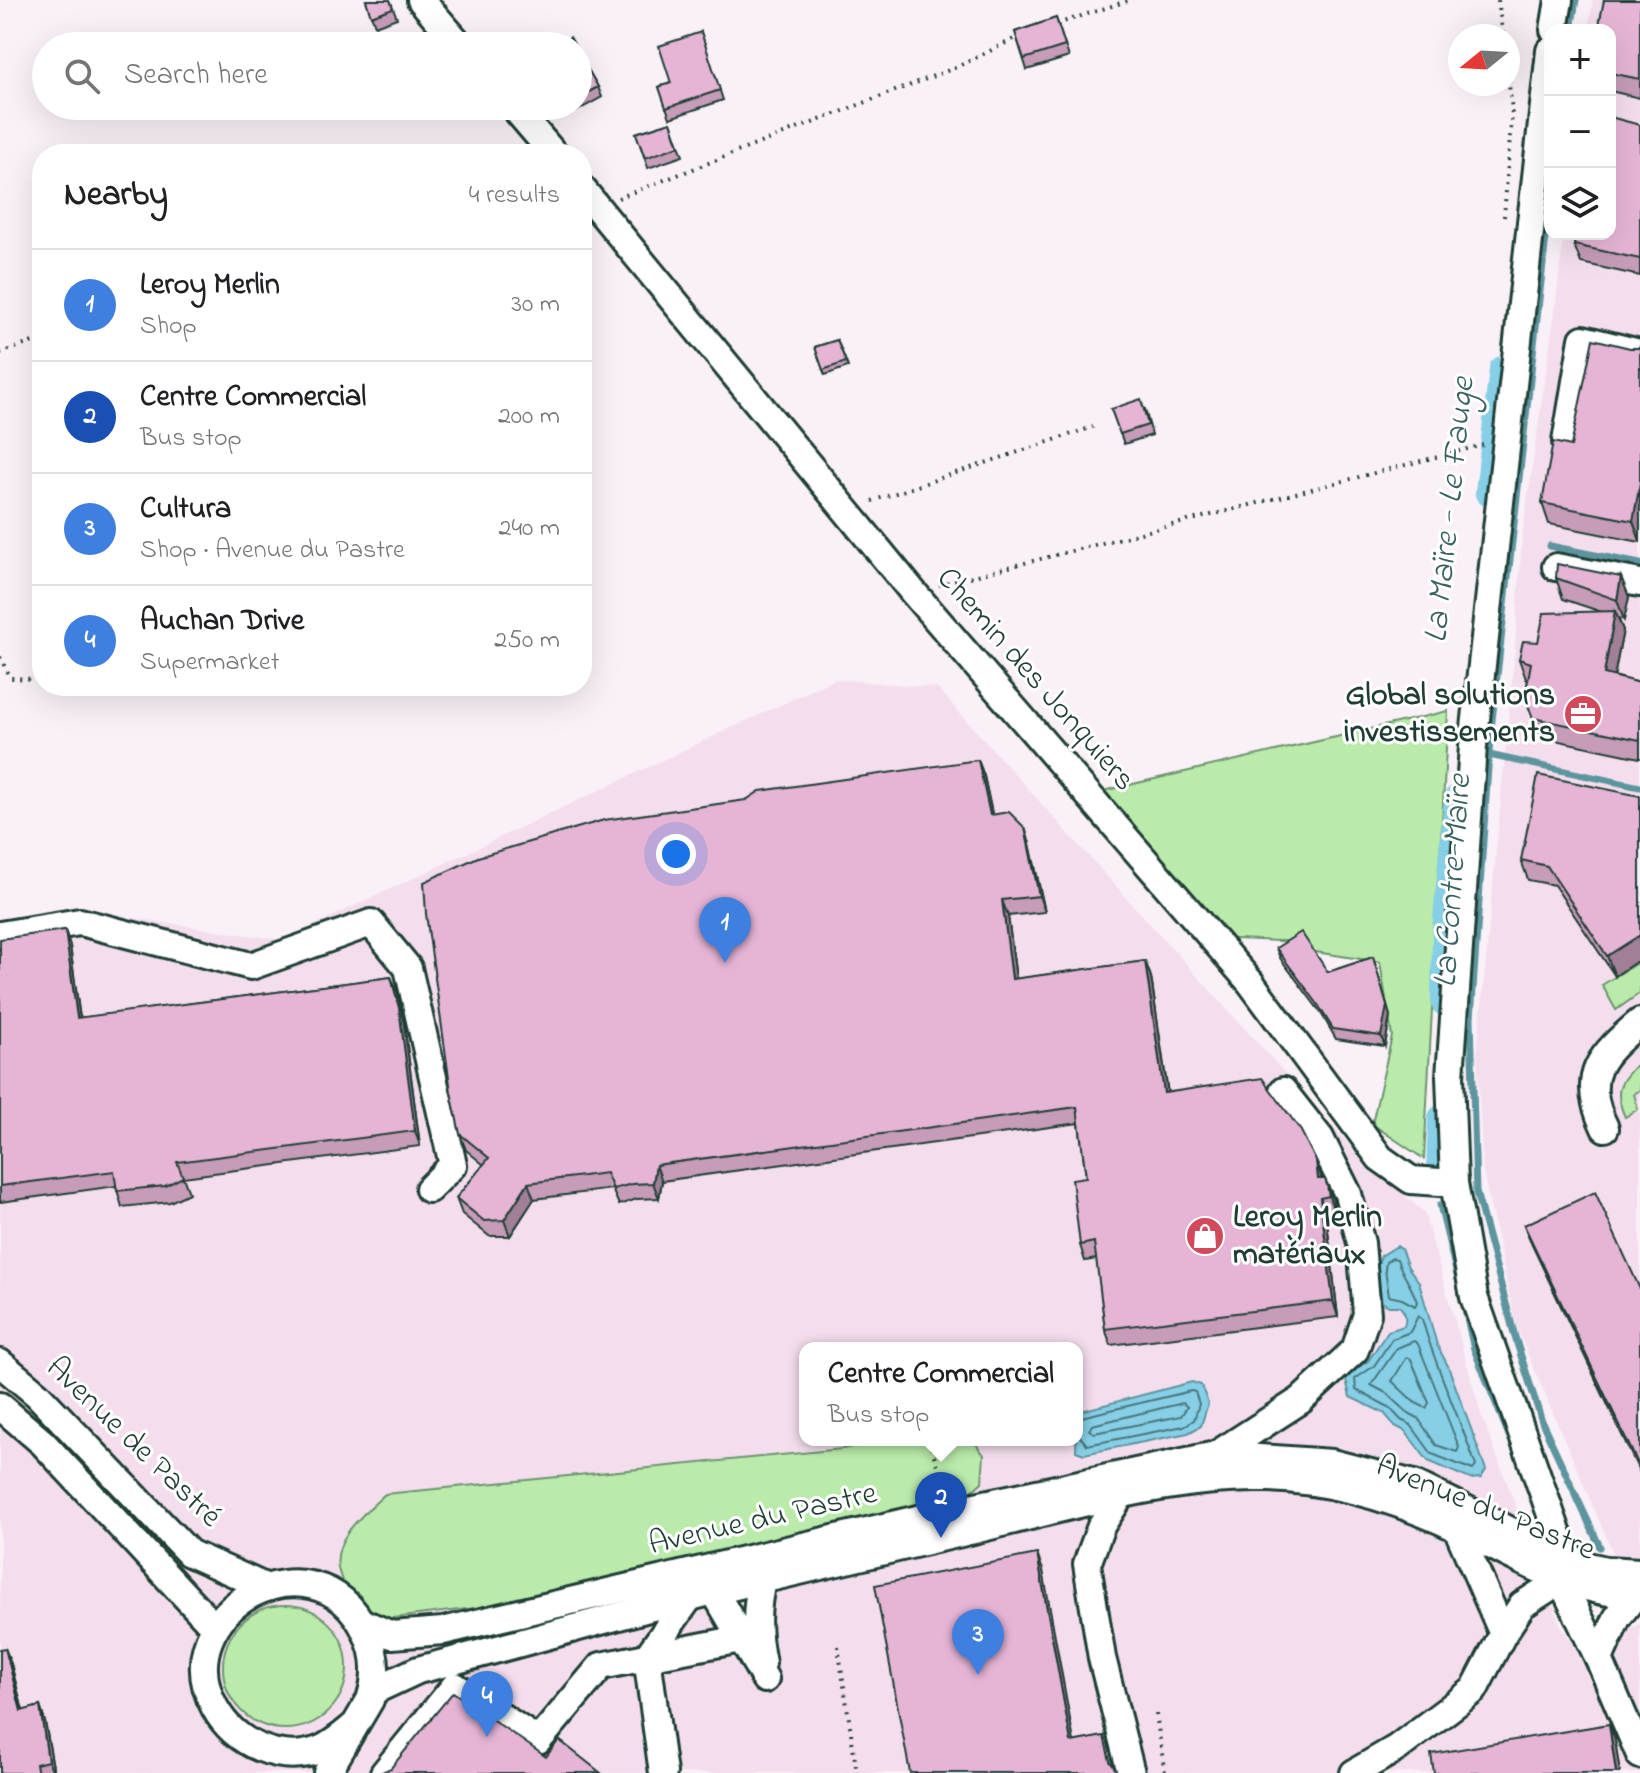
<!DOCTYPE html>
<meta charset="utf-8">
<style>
body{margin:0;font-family:"Indie Flower",sans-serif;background:#f6f6f6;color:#202124}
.controls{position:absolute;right:24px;top:24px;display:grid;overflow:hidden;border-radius:16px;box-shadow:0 8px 32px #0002}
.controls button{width:72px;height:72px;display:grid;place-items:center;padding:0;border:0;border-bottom:2px solid #e0e0e0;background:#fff;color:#202124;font:40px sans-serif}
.compass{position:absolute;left:1448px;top:24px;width:72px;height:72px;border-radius:50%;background:#fff;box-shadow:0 8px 32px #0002;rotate:252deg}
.you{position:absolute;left:676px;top:854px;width:28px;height:28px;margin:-20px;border:6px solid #fff;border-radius:50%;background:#1a73e8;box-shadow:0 0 0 12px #1a73e833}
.badge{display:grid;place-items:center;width:52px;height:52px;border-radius:50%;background:#d1495b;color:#fff;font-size:26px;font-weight:700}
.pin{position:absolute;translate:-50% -66px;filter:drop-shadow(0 2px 4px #0008)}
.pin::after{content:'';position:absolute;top:42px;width:28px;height:24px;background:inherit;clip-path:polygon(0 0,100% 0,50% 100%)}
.popup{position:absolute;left:799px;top:1342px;width:284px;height:104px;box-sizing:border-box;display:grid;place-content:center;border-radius:16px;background:#fff;filter:drop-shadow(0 2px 6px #0005);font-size:26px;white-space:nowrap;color:#757577}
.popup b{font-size:30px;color:#202124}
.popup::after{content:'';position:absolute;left:50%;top:100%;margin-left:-16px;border:16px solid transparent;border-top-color:#fff}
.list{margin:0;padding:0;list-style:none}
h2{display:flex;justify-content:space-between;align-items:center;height:104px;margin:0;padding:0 32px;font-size:34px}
h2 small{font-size:26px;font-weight:400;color:#757577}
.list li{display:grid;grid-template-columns:52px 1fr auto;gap:24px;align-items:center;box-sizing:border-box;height:112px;padding:0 32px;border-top:2px solid #e0e0e0}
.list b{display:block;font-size:30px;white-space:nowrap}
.list p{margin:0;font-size:26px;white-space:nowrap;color:#757577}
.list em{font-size:26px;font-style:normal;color:#757577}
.icon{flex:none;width:44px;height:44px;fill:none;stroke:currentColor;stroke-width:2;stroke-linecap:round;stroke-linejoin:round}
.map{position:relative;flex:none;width:1640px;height:1773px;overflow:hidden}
.search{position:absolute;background:#fff;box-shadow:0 8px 32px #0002;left:32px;top:32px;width:560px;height:88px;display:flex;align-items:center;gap:20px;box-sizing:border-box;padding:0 28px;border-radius:44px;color:#757577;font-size:30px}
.panel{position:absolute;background:#fff;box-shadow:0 8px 32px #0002;left:32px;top:144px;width:560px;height:552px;border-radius:32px}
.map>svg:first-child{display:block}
.built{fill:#f4deed;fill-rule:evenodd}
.green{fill:#baebab;stroke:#6c9470;stroke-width:2}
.water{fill:#86cfe7;stroke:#5d959f;stroke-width:2}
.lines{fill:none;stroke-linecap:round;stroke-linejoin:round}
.shore{stroke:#48777c;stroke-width:2}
.stream{stroke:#5d959f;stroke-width:7}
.canal{stroke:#86cfe7;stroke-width:26}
.minor-casing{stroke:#1f3d34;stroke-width:32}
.path{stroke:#1f3d34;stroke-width:4;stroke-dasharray:2 6;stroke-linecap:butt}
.minor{stroke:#fff;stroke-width:26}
.wall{fill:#c69cb8;stroke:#1f3d34;stroke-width:2}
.shaded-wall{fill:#a17f96;stroke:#1f3d34;stroke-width:2}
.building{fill:#e6b5d6;stroke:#1f3d34;stroke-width:2}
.labels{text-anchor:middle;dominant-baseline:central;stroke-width:6;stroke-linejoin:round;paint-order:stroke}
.street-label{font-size:32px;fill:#1f3d34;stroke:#fff}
.poi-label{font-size:32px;font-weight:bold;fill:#1f3d34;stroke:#fff;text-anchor:end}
.water-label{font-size:34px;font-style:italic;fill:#396261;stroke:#fff}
</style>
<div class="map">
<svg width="1640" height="1773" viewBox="0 0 1640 1773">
<rect width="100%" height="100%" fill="#faf0f7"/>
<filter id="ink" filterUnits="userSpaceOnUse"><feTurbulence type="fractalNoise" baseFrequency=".0125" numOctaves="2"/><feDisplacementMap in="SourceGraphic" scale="16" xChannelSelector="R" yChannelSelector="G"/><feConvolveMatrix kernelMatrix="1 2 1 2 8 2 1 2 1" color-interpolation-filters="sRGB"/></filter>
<g filter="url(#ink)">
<g class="built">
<polygon points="1593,0 1640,0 1640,1616 1517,1329 1483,1172 1477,1056 1515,647 1522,537 1555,310 1564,234 1610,234 1610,30 1588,30"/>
<path d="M835 679 937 688 1365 1162 1424 1212 1481 1414 1561 1626 1577 1650 1640 1624V1773H0V922L79 910 282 940ZM805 1348H1077V1440H805Z"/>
</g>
<g class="green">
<polygon points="1448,711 1424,1159 1372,1124 1392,1036 1380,962 1309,951 1304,942 1212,938 1103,791"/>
<polygon points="1640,961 1640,993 1616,1010 1602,985"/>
<path d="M1640 1061V1090L1634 1094 1638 1109 1625 1117C1613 1090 1619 1082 1640 1061Z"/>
<path d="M885 1440H973L984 1455 982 1482 961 1501 491 1606 361 1622C354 1605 342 1586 338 1568 333 1537 365 1513 385 1494L842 1449Z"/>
<circle cx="285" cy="1667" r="62"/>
</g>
<g class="water">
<path d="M1397 1246 1401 1249 1408 1267 1419 1282 1437 1345 1448 1366 1486 1470 1481 1478 1470 1479 1428 1461 1405 1431 1395 1426 1384 1413 1350 1397 1345 1375 1368 1361 1388 1331 1404 1326C1407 1318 1406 1312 1399 1306H1389L1382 1302 1376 1269 1381 1256Z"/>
<polygon points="1192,1382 1201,1385 1208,1403 1201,1426 1188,1433 1084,1454 1076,1451 1077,1412"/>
</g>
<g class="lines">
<g class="shore">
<path d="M1392 1258 1397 1259C1402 1275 1412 1286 1417 1302L1415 1306 1402 1299 1389 1296 1385 1269 1386 1262Z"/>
<path d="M1418 1316 1422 1319C1436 1369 1459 1416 1476 1466L1473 1470 1432 1454 1411 1425 1401 1420 1389 1407 1356 1390 1355 1379 1374 1366 1392 1339 1410 1332Z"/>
<polygon points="1414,1341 1418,1344 1459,1447 1457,1452 1436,1445 1418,1418 1407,1412 1388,1394 1371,1385 1397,1348"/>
<polygon points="1407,1357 1411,1359 1429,1403 1426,1408 1414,1402 1392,1381"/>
<polygon points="1183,1403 1187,1407 1181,1416 1094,1433 1089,1430 1092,1425"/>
<polyline points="1077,1418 1191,1391 1195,1392 1199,1404 1194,1420 1184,1426 1087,1445 1077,1433"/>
</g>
<g class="stream">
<polyline points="1571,30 1576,0"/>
<polyline points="1550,201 1490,738 1471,1018 1476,1192 1515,1337 1542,1422 1600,1547"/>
<polyline points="1550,546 1640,564"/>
<polyline points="1489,755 1640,787"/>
<polyline points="1440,1205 1460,1288"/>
<polyline points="1464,1304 1474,1349 1518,1458"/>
</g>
<g class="canal">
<polyline points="1488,493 1502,369"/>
<polyline points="1444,1003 1445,929 1457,798"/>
<polyline points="1439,1173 1441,1118"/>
</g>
<defs>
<g id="minor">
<polyline points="421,0 461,46"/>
<polyline points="1554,30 1559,0"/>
<polyline points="1550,51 1473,746 1450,1076 1454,1183 1474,1297 1566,1557"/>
<polyline points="513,106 554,154"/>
<polyline points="582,189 913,592 1251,983 1380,1158 1411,1180 1454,1183"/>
<polyline points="1566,442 1583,339 1640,353"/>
<polyline points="1556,567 1640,583"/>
<polyline points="0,935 80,922 251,966 371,923 408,968 453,1165 429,1189"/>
<path d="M1605 1128C1579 1075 1601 1055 1640 1022"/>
<polyline points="0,1363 37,1394 189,1553 265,1587"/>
<polyline points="0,1406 43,1443 215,1628"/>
<polyline points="1216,1455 1301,1400 1355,1350 1367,1314 1361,1243 1348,1194 1320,1138 1283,1091"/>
<polyline points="1121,1495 1101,1526 1087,1564 1102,1658 1131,1773"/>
<polyline points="1457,1528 1503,1634"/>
<polyline points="714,1591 765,1679"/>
<polyline points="361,1622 392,1635 443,1631 952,1511 1216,1455 1332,1463 1414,1484 1527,1539 1588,1566 1606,1570 1640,1572"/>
<polyline points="647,1657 741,1639"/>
<polyline points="647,1657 689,1598"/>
<polyline points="1599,1659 1617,1618 1635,1595"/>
<path d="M762 1663C756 1634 755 1610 762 1581"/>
<path d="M373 1691 418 1670C517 1645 615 1616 714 1591 796 1571 879 1553 961 1533 1061 1510 1164 1476 1268 1478 1333 1480 1398 1500 1457 1528 1517 1557 1571 1594 1640 1595"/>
<path d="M327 1773 370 1700C378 1676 377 1653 365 1630 315 1528 162 1611 215 1708 235 1744 280 1764 319 1750 332 1745 344 1734 354 1726"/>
<polyline points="384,1773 455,1686 538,1741 601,1666 647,1657 663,1773"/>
<polyline points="1354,1773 1397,1748 1474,1690 1503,1634 1522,1605 1561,1580 1599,1659 1640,1755"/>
</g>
</defs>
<use href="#minor" class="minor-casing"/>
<g class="path">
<polyline points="1498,0 1503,36"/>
<polyline points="1057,24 1130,0"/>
<polyline points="618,198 957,67 1018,37"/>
<polyline points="1504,217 1512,110 1508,76"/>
<polyline points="0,353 42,339"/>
<polyline points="872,501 1093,427"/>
<polyline points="939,585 1483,445"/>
<polyline points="0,657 11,678 34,679 42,676"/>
<polyline points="929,1440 945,1489"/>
<polyline points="838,1646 857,1773"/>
<polyline points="1156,1714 1165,1773"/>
</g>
<use href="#minor" class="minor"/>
</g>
<g class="wall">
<polygon points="366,0 390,0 397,18 375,26"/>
<polygon points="1640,0 1640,98 1610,91 1610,30"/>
<polygon points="1056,18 1069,57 1027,70 1015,32"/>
<polygon points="701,32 723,100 670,118 659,87 671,83"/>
<polygon points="578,52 598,87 602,97 577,111 574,106 578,106"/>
<polygon points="671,122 683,156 648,168 636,133"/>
<polygon points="1640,125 1640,276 1581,263 1574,245"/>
<polygon points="837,340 848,367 825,375 815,347"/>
<polygon points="1640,346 1640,542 1549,524 1542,503 1571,446"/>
<polygon points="1111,409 1145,409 1152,435 1124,444"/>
<polygon points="1621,577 1629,597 1624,620 1618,618 1623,630 1614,676 1640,683 1640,758 1540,737 1525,697 1528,680 1526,679 1519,659 1538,642 1599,611 1563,599 1556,578"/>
<polygon points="978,760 984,776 992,815 1025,828 1030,844 1045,912 1008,916 1016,979 1145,961 1151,977 1168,1093 1321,1176 1333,1200 1334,1212 1326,1213 1338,1317 1111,1345 1105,1329 1097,1259 1085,1261 1080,1245 1086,1177 1079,1123 662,1181 659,1198 637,1199 619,1205 612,1189 534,1199 510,1236 489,1236 462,1214 456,1198 484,1165 466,1150 460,1134 746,800"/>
<polygon points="1640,796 1615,976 1554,885 1528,880 1521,860"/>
<polygon points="65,930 70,946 80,1018 391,977 397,992 404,1023 420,1146 183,1177 189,1193 170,1202 122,1207 116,1186 0,1202 0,939"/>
<polygon points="1276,948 1328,972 1373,957 1390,1016 1385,1046 1336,1039 1321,1013 1280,958"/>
<polygon points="1524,1225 1640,1289 1640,1473 1532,1245"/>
<polygon points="5,1648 11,1664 23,1711 40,1706 45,1722 54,1773 0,1773"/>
</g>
<g class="shaded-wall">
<polygon points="1640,483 1640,541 1633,521"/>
<polygon points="1621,577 1629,597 1624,620 1617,600"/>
<polygon points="1615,611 1623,630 1611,693 1604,674"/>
<polygon points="978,760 984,776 996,831 990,815"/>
<polygon points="1025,828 1030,844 1045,912 1039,896"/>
<polygon points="1002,900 1008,916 1018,995 1012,979"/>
<polygon points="65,930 70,946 82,1034 77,1018"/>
<polygon points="1640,935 1640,959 1615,976 1607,956"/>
<polygon points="1373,957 1390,1016 1385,1046 1381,1036"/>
<polygon points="1145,961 1151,977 1170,1109 1164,1093"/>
<polygon points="391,977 397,992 404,1023 420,1146 415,1131"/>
<polygon points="1316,1161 1321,1176 1323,1195 1318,1179"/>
<polygon points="656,1165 662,1181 659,1198 653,1183"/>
<polygon points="528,1183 534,1199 510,1236 504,1220"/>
<polygon points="1327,1185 1333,1200 1334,1212 1329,1196"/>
<polygon points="1320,1198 1326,1213 1338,1317 1333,1301"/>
<polygon points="1037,1554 1043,1570 1077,1758 1071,1742"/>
<polygon points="5,1648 11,1664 27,1727 21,1711"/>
<polygon points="40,1706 45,1722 54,1773 48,1761"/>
<polygon points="1609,1724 1615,1739 1620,1773 1616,1773"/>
</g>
<g class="building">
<polygon points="366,0 390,0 393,8 371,16"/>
<polygon points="1604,0 1640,0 1640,79 1610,73 1610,30 1598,30"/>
<polygon points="1056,18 1065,46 1024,59 1015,32"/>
<polygon points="701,32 720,90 666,108 659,87 671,83 659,46"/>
<polygon points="570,37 575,46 554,46"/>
<polygon points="578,52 598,87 578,98"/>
<polygon points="1610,117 1640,125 1640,259 1574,245 1576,234 1610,234"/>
<polygon points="671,122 679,146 645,158 636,133"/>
<polygon points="1593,339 1630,348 1638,348 1640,346 1640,483 1633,521 1542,503 1553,442 1571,446"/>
<polygon points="837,340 846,362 823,370 815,347"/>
<polygon points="1141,399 1148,425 1120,434 1111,409"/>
<polygon points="1557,564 1621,577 1617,600 1556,578"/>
<polygon points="1615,611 1604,674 1640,683 1640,740 1533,718 1525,697 1531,663 1519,659 1523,641 1538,642 1544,613"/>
<polygon points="978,760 990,815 1009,812 1025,828 1039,896 1002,900 1012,979 1145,961 1164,1093 1262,1078 1301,1131 1316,1161 1318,1179 1325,1179 1327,1185 1329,1196 1320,1198 1333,1301 1105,1329 1094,1242 1080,1245 1072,1179 1086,1177 1077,1107 656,1165 653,1183 632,1184 613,1189 606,1173 528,1183 504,1220 484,1221 456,1198 489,1158 460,1134 451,1092 426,914 424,882 478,857 604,820 746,800 760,791"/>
<polygon points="1538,775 1640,796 1640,935 1607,956 1547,866 1521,860"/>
<polygon points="65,930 77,1018 391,977 399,1008 415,1131 177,1162 183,1177 165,1186 117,1191 114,1171 0,1186 0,939"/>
<polygon points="1301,932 1328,972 1373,957 1387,1006 1381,1036 1333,1029 1317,1003 1276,948"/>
<polygon points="1595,1192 1640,1289 1640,1468 1524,1225"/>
<polygon points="1037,1554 1071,1742 1104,1736 1110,1761 1118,1773 910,1773 875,1585"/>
<polygon points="5,1648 21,1711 40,1706 48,1761 36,1764 38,1773 0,1773 0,1649"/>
<polygon points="453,1692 546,1757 559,1740 601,1773 380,1773 391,1768"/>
<polygon points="1609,1724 1616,1773 1434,1773 1431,1754"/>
</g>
</g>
<defs>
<symbol id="office-disc" viewBox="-11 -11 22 22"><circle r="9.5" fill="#d1495b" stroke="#fff"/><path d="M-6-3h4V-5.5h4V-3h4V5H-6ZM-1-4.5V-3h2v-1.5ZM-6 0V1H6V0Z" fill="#fff"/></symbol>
<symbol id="shop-disc" viewBox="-11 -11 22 22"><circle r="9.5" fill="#d1495b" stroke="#fff"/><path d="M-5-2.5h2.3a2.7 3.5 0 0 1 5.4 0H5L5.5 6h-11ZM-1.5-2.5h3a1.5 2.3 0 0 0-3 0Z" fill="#fff"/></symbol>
</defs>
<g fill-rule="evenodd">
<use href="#office-disc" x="1561" y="692" width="44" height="44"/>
<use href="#shop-disc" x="1183" y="1214" width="44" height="44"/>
</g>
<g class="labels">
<g class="street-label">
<text transform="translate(1035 680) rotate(49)">Chemin des Jonquiers</text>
<text transform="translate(133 1443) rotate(44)">Avenue de Pastré</text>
<text transform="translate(1485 1509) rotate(22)">Avenue du Pastre</text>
<text transform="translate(763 1520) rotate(-13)">Avenue du Pastre</text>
</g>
<g class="poi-label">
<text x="1555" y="696">Global solutions<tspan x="1555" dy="37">investissements</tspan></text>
<text x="1233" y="1218" text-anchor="start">Leroy Merlin<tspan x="1233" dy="37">matériaux</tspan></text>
</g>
<g class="water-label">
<text transform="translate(1451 510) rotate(-84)">La Maïre - Le Fauge</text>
<text transform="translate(1454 881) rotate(-86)">La Contre-Maïre</text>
</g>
</g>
</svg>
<div class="controls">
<button>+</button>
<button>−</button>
<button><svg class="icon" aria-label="layers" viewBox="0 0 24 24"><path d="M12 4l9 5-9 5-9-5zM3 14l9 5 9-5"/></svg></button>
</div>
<svg class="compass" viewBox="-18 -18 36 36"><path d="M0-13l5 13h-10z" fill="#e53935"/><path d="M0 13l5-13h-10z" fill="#757577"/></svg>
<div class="you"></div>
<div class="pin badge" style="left:725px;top:963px;background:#3f7fe0">1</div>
<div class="pin badge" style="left:941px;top:1538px;background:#1a4fb4">2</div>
<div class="popup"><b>Centre Commercial</b>Bus stop</div>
<div class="pin badge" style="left:978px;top:1675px;background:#3f7fe0">3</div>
<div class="pin badge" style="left:487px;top:1737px;background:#3f7fe0">4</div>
<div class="search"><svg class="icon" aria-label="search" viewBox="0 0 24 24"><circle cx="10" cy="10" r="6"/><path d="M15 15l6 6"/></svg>Search here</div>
<section class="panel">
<h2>Nearby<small>4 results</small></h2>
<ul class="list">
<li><span class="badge" style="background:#3f7fe0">1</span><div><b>Leroy Merlin</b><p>Shop</p></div><em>30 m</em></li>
<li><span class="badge" style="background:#1a4fb4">2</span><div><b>Centre Commercial</b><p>Bus stop</p></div><em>200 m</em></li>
<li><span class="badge" style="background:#3f7fe0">3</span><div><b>Cultura</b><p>Shop · Avenue du Pastre</p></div><em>240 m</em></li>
<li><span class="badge" style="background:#3f7fe0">4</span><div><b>Auchan Drive</b><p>Supermarket</p></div><em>250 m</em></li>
</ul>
</section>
</div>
